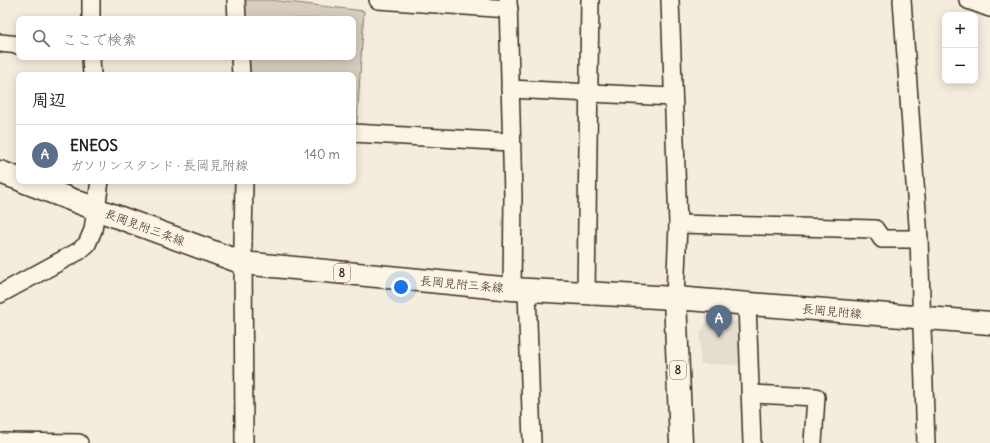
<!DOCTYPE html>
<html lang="ja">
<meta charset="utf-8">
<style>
body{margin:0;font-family:Delius,"Klee One",sans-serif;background:#f2f2f2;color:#202124}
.controls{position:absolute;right:12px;top:12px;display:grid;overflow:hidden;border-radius:8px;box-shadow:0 2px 10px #0003}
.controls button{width:36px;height:36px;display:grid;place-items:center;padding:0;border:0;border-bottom:1px solid #e0e0e0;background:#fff;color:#202124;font:20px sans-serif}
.you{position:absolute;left:401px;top:287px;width:14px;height:14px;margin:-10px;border:3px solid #fff;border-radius:50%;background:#1a73e8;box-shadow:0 0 0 6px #1a73e833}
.badge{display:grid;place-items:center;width:26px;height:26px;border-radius:50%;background:#db2777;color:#fff;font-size:13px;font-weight:700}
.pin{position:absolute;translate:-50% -33px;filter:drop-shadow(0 1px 2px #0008)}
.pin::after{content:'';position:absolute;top:21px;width:14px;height:12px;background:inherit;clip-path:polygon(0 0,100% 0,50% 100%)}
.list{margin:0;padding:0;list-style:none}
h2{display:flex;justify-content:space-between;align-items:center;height:52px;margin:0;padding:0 16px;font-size:17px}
h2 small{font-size:13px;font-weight:400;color:#757577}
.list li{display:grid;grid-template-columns:26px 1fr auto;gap:12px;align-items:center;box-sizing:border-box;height:60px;padding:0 16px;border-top:1px solid #e0e0e0}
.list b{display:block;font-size:15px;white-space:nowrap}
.list p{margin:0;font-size:13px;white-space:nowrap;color:#757577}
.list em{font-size:13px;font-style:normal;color:#757577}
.icon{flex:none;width:22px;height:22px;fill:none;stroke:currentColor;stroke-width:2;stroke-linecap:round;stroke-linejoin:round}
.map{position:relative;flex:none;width:990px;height:443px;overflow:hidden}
.search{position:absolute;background:#fff;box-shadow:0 2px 10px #0003;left:16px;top:16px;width:340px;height:44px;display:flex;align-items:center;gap:10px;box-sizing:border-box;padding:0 14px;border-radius:8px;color:#757577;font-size:15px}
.panel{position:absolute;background:#fff;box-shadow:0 2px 10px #0003;left:16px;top:72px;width:340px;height:112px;border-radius:8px}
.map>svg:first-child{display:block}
.built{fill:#e5ddce}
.green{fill:#d6cdbd;stroke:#887c6e}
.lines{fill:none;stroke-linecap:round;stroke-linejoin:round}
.minor-casing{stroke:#3b2a1e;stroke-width:20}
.major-casing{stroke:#3b2a1e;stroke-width:25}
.minor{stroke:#fcf5e5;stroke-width:17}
.major{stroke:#fcf5e5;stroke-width:22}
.labels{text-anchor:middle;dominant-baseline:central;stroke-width:3;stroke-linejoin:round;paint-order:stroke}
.shield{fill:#fcf5e5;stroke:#75675a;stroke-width:1}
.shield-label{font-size:11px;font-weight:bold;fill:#3b2a1e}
.street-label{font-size:12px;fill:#3b2a1e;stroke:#fcf5e5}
</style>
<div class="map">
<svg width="990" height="443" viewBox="0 0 990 443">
<rect width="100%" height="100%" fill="#f4eddd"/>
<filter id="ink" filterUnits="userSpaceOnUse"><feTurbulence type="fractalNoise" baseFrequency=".025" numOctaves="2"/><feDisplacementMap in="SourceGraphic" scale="8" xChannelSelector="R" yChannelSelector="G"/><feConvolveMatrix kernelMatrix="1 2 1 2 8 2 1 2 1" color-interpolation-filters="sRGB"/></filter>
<g filter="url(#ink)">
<polygon class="built" points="709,320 741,322 742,365 700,364 700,332"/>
<polygon class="green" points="247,0 271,0 364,11 357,123 353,122 353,75 247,75 247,57 353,57 353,19 246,19 245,1"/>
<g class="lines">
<defs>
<g id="minor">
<polyline points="236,0 237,19"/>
<polyline points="378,0 509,9"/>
<polyline points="508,0 513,197 512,289"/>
<polyline points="670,0 678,224 675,298"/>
<polyline points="902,0 919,239 926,443"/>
<polyline points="968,0 990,8"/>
<polyline points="91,19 91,0"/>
<polyline points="0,43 19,45"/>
<polyline points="91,57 92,75"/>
<polyline points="240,57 241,75"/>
<polyline points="510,89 672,97"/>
<polyline points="353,133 511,142"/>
<polyline points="244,181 243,244 244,443"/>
<polyline points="678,224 875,229 882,239 919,239"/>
<polyline points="527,290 532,443"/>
<polyline points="586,293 590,0"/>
<polyline points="0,294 79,251 87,244 93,230 100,181"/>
<polyline points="747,304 752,443"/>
<polyline points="751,394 816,397 813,443"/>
<polyline points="3,442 79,443"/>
</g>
<g id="major">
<polyline points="0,172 19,179"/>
<polyline points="23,181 96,209 243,263 512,289 675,298 990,323"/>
<polyline points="675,298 681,443"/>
</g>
</defs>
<use href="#minor" class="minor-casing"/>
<use href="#major" class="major-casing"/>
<use href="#minor" class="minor"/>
<use href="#major" class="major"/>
</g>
</g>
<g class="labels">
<g class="shield">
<rect x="334" y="264" width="16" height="18" rx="3"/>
<rect x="670" y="361" width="16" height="18" rx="3"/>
</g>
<g class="shield-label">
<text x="342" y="273">8</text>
<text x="678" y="370">8</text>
</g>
<g class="street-label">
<text transform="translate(145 227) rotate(20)">長岡見附三条線</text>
<text transform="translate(462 284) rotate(5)">長岡見附三条線</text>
<text transform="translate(832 311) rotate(5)">長岡見附線</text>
</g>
</g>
</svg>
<div class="controls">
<button>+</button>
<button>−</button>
</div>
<div class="you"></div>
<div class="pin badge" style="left:719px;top:338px;background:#5c6f8a">A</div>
<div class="search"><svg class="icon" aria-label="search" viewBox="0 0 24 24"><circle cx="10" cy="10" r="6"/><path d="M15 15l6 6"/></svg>ここで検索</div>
<section class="panel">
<h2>周辺<small></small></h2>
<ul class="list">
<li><span class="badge" style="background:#5c6f8a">A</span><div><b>ENEOS</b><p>ガソリンスタンド · 長岡見附線</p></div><em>140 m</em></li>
</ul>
</section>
</div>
